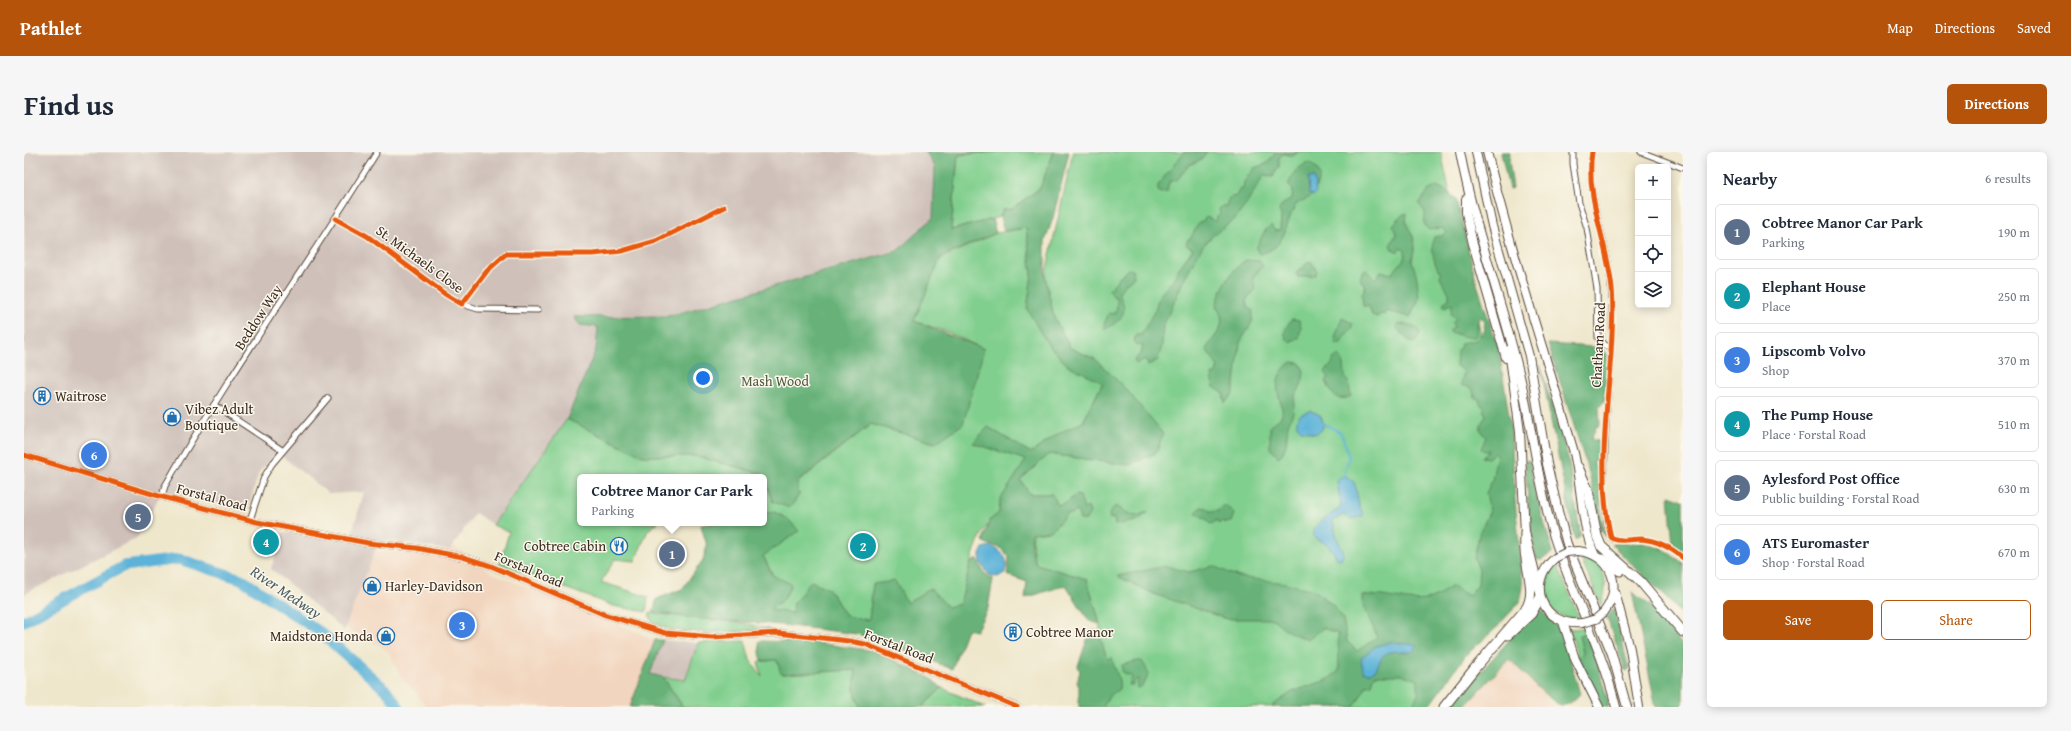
<!DOCTYPE html>
<meta charset="utf-8">
<style>
body{margin:0;font-family:"Gentium Book Plus",serif;background:#f6f6f7;color:#1f2937}
.controls{position:absolute;right:12px;top:12px;display:grid;overflow:hidden;border-radius:6px;box-shadow:0 2px 10px #0003}
.controls button{width:36px;height:36px;display:grid;place-items:center;padding:0;border:0;border-bottom:1px solid #e0e1e3;background:#fff;color:#1f2937;font:20px sans-serif}
.you{position:absolute;left:679px;top:226px;width:14px;height:14px;margin:-10px;border:3px solid #fff;border-radius:50%;background:#1a73e8;box-shadow:0 0 0 6px #1a73e833}
.badge{display:grid;place-items:center;width:26px;height:26px;border-radius:50%;background:#b45309;color:#fff;font-size:13px;font-weight:700}
.pin{position:absolute;translate:-50% -50%;border:2px solid #fff;box-shadow:0 1px 4px #0006}
.popup{position:absolute;left:553px;top:322px;width:190px;height:52px;box-sizing:border-box;display:grid;place-content:center;border-radius:6px;background:#fff;filter:drop-shadow(0 1px 3px #0005);font-size:13px;white-space:nowrap;color:#747a83}
.popup b{font-size:15px;color:#1f2937}
.popup::after{content:'';position:absolute;left:50%;top:100%;margin-left:-8px;border:8px solid transparent;border-top-color:#fff}
.list{margin:0;padding:0;list-style:none}
h2{display:flex;justify-content:space-between;align-items:center;height:52px;margin:0;padding:0 16px;font-size:17px}
h2 small{font-size:13px;font-weight:400;color:#747a83}
.list li{display:grid;grid-template-columns:26px 1fr auto;gap:12px;align-items:center;box-sizing:border-box;height:56px;margin:0 8px 8px;padding:0 8px;border:1px solid #e0e1e3;border-radius:6px}
.list b{display:block;font-size:15px;white-space:nowrap}
.list p{margin:0;font-size:13px;white-space:nowrap;color:#747a83}
.list em{font-size:13px;font-style:normal;color:#747a83}
.actions{display:flex;gap:8px;padding:12px 16px}
.actions a{flex:1;padding:9px 0;border:1px solid #b45309;border-radius:6px;text-align:center;font-size:14px;color:#b45309}
.actions .main{background:#b45309;color:#fff}
.icon{flex:none;width:22px;height:22px;fill:none;stroke:currentColor;stroke-width:2;stroke-linecap:round;stroke-linejoin:round}
.map{position:relative;flex:none;width:1659px;height:555px;overflow:hidden;border-radius:6px}
header{display:flex;align-items:center;gap:24px;box-sizing:border-box;height:56px;padding:0 20px;background:#b45309;color:#fff}
header strong{font-size:19px}
nav{display:flex;gap:22px;margin-inline-start:auto;font-size:14px}
.intro{display:flex;align-items:center;justify-content:space-between;box-sizing:border-box;height:96px;padding:0 24px}
h1{margin:0;font-size:28px}
.button{padding:10px 18px;border-radius:6px;background:#b45309;color:#fff;font-size:14px;font-weight:700}
main{display:flex;gap:24px;padding:0 24px}
aside{flex:1;background:#fff;border-radius:6px;box-shadow:0 2px 10px #0003}
.map>svg:first-child{display:block}
.built{fill:#f2d5be}
.industrial{fill:#cfc1ba}
.green{fill:#81cf8e;stroke:#5e7c56}
.forest{fill:#68b279;stroke:#526e4c}
.water{fill:#5bb2d8;stroke:#4b6e7b}
.lines{fill:none;stroke-linecap:round;stroke-linejoin:round}
.stream{stroke:#5bb2d8;stroke-width:2}
.river{stroke:#5bb2d8;stroke-width:11}
.minor-casing{stroke:#564638;stroke-width:7}
.tertiary-casing{stroke:#564638;stroke-width:8}
.trunk-casing{stroke:#564638;stroke-width:10}
.motorway-casing{stroke:#564638;stroke-width:11}
.minor{stroke:#fff;stroke-width:5}
.tertiary{stroke:#fff;stroke-width:6}
.trunk{stroke:#fff;stroke-width:8}
.motorway{stroke:#fff;stroke-width:9}
.trunk-bridge-casing{stroke:#564638;stroke-width:10;stroke-linecap:butt}
.trunk-bridge{stroke:#fff;stroke-width:8}
.cycleway-casing{stroke:#fbf7ec;stroke-width:8}
.cycleway{stroke:#e8590c;stroke-width:5}
.labels{text-anchor:middle;dominant-baseline:central;stroke-width:3;stroke-linejoin:round;paint-order:stroke}
.street-label{font-size:14px;fill:#3b2a1e;stroke:#fbf7ec}
.park-label{font-size:14px;fill:#505c40;stroke:#fbf7ec}
.poi-label{font-size:14px;fill:#3b2a1e;stroke:#fbf7ec;text-anchor:start}
.water-label{font-size:15px;font-style:italic;fill:#465a5f;stroke:#fbf7ec}
</style>
<header>
<strong>Pathlet</strong>
<nav><a>Map</a><a>Directions</a><a>Saved</a></nav>
</header>
<div class="intro"><h1>Find us</h1><a class="button">Directions</a></div>
<main>
<div class="map">
<svg width="1659" height="555" viewBox="0 0 1659 555">
<rect width="100%" height="100%" fill="#fbf7ec"/>
<filter id="ink" filterUnits="userSpaceOnUse"><feTurbulence type="fractalNoise" baseFrequency=".025" numOctaves="2"/><feDisplacementMap in="SourceGraphic" scale="8" xChannelSelector="R" yChannelSelector="G"/><feConvolveMatrix kernelMatrix="1 2 1 2 8 2 1 2 1" color-interpolation-filters="sRGB"/></filter>
<filter id="wash" filterUnits="userSpaceOnUse"><feTurbulence type="fractalNoise" baseFrequency=".012" numOctaves="4" result="noise"/><feDisplacementMap in="SourceGraphic" scale="16" xChannelSelector="R" yChannelSelector="G"/><feGaussianBlur stdDeviation="0.9" result="paint"/><feColorMatrix in="noise" values="0 0 0 0 0 0 0 0 0 0 0 0 0 0 0 0 0 1.4 0 .05"/><feComposite in="paint" operator="in"/></filter>
<g filter="url(#wash)">
<rect width="100%" height="100%" fill="#efe7cc"/>
<g class="built">
<polygon points="419,387 468,421 631,488 606,555 403,555 376,523 364,499 321,475 351,398 413,404"/>
<polygon points="1485,506 1524,545 1521,548 1531,555 1440,555"/>
</g>
<g class="industrial">
<polygon points="0,0 902,0 911,15 909,66 873,99 645,164 551,165 556,173 574,175 572,197 543,267 469,373 451,361 426,398 359,388 351,399 320,478 247,417 259,380 327,384 340,340 305,342 253,300 235,320 223,360 139,338 113,386 0,442"/>
<polygon points="639,488 674,491 660,528 626,522"/>
</g>
<g class="green">
<polygon points="973,0 1030,0 1016,36 988,57 979,58 976,65 927,78 934,3"/>
<path d="M1049 0H1417L1464 215 1478 312 1487 436 1391 555H1079L1084 545 1073 518 1076 472 1063 428 1012 412C1002 380 1014 370 1028 342H1006L996 328 1025 302 1105 313 1071 207 1046 196 1030 165 1021 125Z"/>
<path d="M1002 76 1008 123 1003 157 1044 213 1079 230 1059 270 1035 281 1007 301 964 275 950 291 1003 308 976 348 975 361C951 379 943 424 937 452L924 455 883 451 849 432 845 468 822 464 805 437 768 461 745 458 761 446 739 404 775 379C764 368 756 359 740 361V328L749 350 775 343 773 331 847 272 911 291 960 197 923 180 890 169 916 107 972 81Z"/>
<polygon points="543,267 619,304 672,304 738,322 739,325 556,325 556,371 634,371 624,378 611,409 591,407 577,430 624,445 622,460 590,454 476,412 485,380 469,373"/>
<path d="M1556 405C1583 406 1585 434 1577 453Z"/>
<path d="M1532 410 1535 417 1555 466C1551 466 1546 466 1542 465 1516 460 1513 425 1532 410Z"/>
<path d="M626 461 716 471 746 477C729 478 621 489 626 461Z"/>
<polygon points="1560,476 1562,481 1555,483 1559,501 1554,506 1546,477"/>
<polygon points="721,489 726,508 738,524 734,510 753,508 758,522 832,518 830,537 836,555 659,555 639,525 661,528 674,491"/>
<polygon points="918,536 961,555 898,555"/>
</g>
<g class="forest">
<polygon points="902,0 972,0 934,3 927,78 968,67 972,81 917,105 890,169 960,197 939,272 911,291 847,272 773,330 775,343 766,356 749,350 738,322 672,304 619,304 543,267 572,197 574,175 556,173 550,165 645,164 873,99 909,66 911,15"/>
<polygon points="1030,0 1045,0 1029,66 1021,89 1021,125 1030,165 1046,196 1071,207 1102,237 1139,282 1132,301 1105,313 1025,302 996,328 1006,342 1028,342 1034,353 1042,351 1052,343 1056,344 1060,357 1064,355 1066,360 1062,368 1056,368 1053,359 1048,362 1043,362 1027,379 1008,381 1007,396 1012,412 1063,427 1076,472 1065,469 1042,433 1001,446 1003,430 983,423 985,405 976,396 961,391 959,388 966,368 975,361 976,348 1002,308 949,291 964,275 1007,301 1035,281 1059,270 1079,231 1042,212 1023,191 1003,157 1008,122 1002,76 980,79 976,65 979,58 988,57 1016,36"/>
<polygon points="1160,0 1183,0 1176,8 1165,13 1153,28 1145,30 1143,40 1137,41 1134,39 1134,33"/>
<polygon points="1252,0 1274,0 1269,4 1260,2 1255,5 1255,15 1249,24 1240,23 1222,53 1211,67 1192,80 1179,94 1161,125 1139,174 1138,194 1134,208 1124,213 1122,208 1112,212 1110,208 1117,202 1119,193 1111,192 1110,187 1112,183 1117,183 1131,158 1135,144 1149,128 1155,116 1169,97 1162,93 1164,87 1166,87 1175,71 1183,65 1192,70 1193,64 1196,62 1195,57 1198,54 1202,54 1205,46 1212,44 1216,37 1219,37 1220,30 1230,16 1244,11"/>
<polygon points="1477,0 1486,0 1485,9 1489,36 1485,37"/>
<path d="M1285 11 1291 15 1296 24C1293 30 1292 39 1287 44 1282 49 1274 48 1270 56 1260 75 1262 97 1235 102L1232 96 1241 79 1247 73 1251 79 1256 78 1257 64 1255 58 1259 52 1268 47 1269 38 1264 33C1269 23 1273 14 1285 11Z"/>
<path d="M1413 34 1421 38 1432 47 1453 132 1475 199 1487 277 1491 348 1499 435 1496 450 1469 479 1442 503 1404 555H1387L1394 543V528L1378 523H1351L1348 532 1343 533 1330 555H1250L1248 554 1268 540 1303 528 1315 519 1314 482 1299 476 1284 488 1265 480 1249 467H1203L1130 442 1093 424 1142 414 1165 420 1189 414 1215 425 1261 431 1290 438 1310 454 1319 467 1323 489 1333 499 1353 485 1338 449V444C1361 440 1383 453 1407 447 1414 444 1422 438 1428 434L1445 444 1454 433 1455 418 1450 405 1456 379 1466 359 1462 341 1468 329 1473 302 1471 300 1464 306 1458 305 1465 298 1460 299 1457 297 1462 285C1453 277 1457 272 1462 263L1459 258 1461 256 1456 252 1455 247 1451 246 1448 236 1437 233 1440 219 1432 214 1433 198 1436 196 1437 191 1452 188 1461 178 1459 167 1456 165C1452 170 1455 178 1451 185H1442L1426 180V177L1430 175 1428 171 1432 166 1427 162 1428 151 1421 155 1419 153 1420 150 1425 147V141L1416 126 1417 121C1410 116 1406 93 1410 85L1421 83 1423 80 1418 76 1405 78C1397 72 1402 68 1401 60L1395 52 1404 39Z"/>
<path d="M1383 61 1382 71 1389 84 1391 93 1388 109 1393 126 1395 147 1386 165 1362 159 1360 163 1356 162 1354 165 1348 163 1345 154H1339L1338 143 1342 133 1339 132 1336 127 1338 120 1342 118 1351 127 1357 119 1367 122C1373 115 1383 108 1381 98L1376 96 1373 101 1366 94 1372 82 1369 73 1378 63Z"/>
<path d="M1222 108 1235 109 1239 114 1229 125 1231 138 1222 148 1223 153 1229 159 1228 170 1216 191 1210 239 1207 245 1201 251 1199 241 1190 235 1188 223 1192 221 1194 215 1182 197C1191 183 1206 171 1192 155 1196 137 1207 118 1222 108Z"/>
<polygon points="1287,109 1293,119 1291,123 1274,125 1272,120 1275,117 1278,117 1283,110"/>
<path d="M1104 117 1109 118 1110 125 1102 131 1095 140C1096 145 1100 151 1100 156 1100 167 1089 173 1081 177L1080 172 1085 161 1089 162 1093 156V145H1090L1085 138 1097 123Z"/>
<polygon points="1318,166 1328,171 1328,176 1316,192 1312,192 1311,185"/>
<path d="M1268 167 1275 168 1277 175 1275 186 1265 190C1257 183 1262 174 1268 167Z"/>
<path d="M1373 172C1382 172 1392 172 1396 181L1392 190 1387 191C1382 185 1377 181 1372 175Z"/>
<polygon points="1524,192 1570,195 1578,197 1583,202 1580,250 1575,255 1576,273 1572,275 1567,288 1574,289 1577,309 1570,309 1570,313 1576,316 1577,363 1583,387 1576,376 1565,321"/>
<path d="M1315 204C1322 211 1320 217 1321 226L1324 229 1327 244C1311 252 1307 240 1302 229L1305 227 1301 219 1308 212 1310 206Z"/>
<path d="M1267 210 1276 211 1280 219 1279 227 1276 236 1271 244 1269 261 1264 273 1262 293 1258 302 1254 305 1246 296V274C1248 271 1253 269 1256 266 1266 255 1238 232 1267 210Z"/>
<polygon points="1516,213 1544,306 1556,380 1556,385 1551,388"/>
<polygon points="1505,308 1513,346 1529,401 1517,408 1512,407 1506,372 1501,309"/>
<polygon points="1645,343 1659,348 1659,404 1649,393"/>
<polygon points="1198,354 1203,354 1210,362 1207,370 1201,371 1198,369 1195,372 1193,368 1188,372 1185,371 1182,367 1172,361 1177,355 1182,356 1187,360 1194,359"/>
<polygon points="1090,355 1094,355 1101,360 1112,364 1122,360 1124,361 1112,369 1091,373 1090,366 1086,367 1085,362"/>
<path d="M750 360 764 367 775 379 739 404 748 423 767 432 761 446 746 458 768 461 770 451 787 429 805 437 822 464 845 468 849 432 871 429 883 451 906 436 924 455 936 452 947 410 954 407C957 416 960 423 969 427L964 456 952 479 943 477 928 517 871 494 833 482 759 473 668 466 629 460 633 447 658 437 679 408 683 394 677 373 692 371H740V361Z"/>
<polygon points="1619,391 1639,397 1659,411 1659,465 1646,449 1587,392"/>
<polygon points="1608,440 1627,454 1659,494 1659,555 1632,555"/>
<polygon points="1590,456 1605,518 1602,520 1583,466"/>
<path d="M1517 458 1538 480 1556 542C1551 547 1545 554 1538 553 1528 553 1495 516 1485 507L1440 555H1425L1488 485Z"/>
<path d="M1066 479H1073C1080 488 1078 499 1085 508L1088 505C1089 517 1097 524 1095 537L1084 545 1079 555H1055V534L1053 531 1056 519 1054 514Z"/>
<polygon points="1562,481 1573,509 1585,555 1578,555 1554,506 1559,501 1555,483"/>
<polygon points="631,488 639,488 626,522 639,525 659,555 606,555"/>
<polygon points="735,489 785,490 851,499 906,526 918,536 898,555 836,555 830,537 832,518 757,522 753,508 737,509"/>
<path d="M1113 509H1118C1126 522 1126 524 1116 536L1113 535 1114 527 1111 528 1109 533H1105L1108 524 1101 522 1098 519V513Z"/>
</g>
<g class="water">
<polygon points="1284,26 1290,26 1292,40 1290,44 1285,42"/>
<path d="M1287 259 1296 263 1300 272 1298 277 1291 282 1278 279 1273 274C1271 264 1279 260 1287 259Z"/>
<path d="M1322 324C1335 329 1331 342 1335 352 1336 357 1339 360 1339 364L1328 367 1319 363 1309 369 1313 386 1320 401 1317 408 1313 406 1304 393 1290 385C1287 369 1310 364 1317 354L1313 330 1316 325Z"/>
<path d="M966 394C980 400 986 407 980 422L973 425 965 423 957 411 956 403 959 396Z"/>
<path d="M1367 490 1392 493 1393 495 1388 500C1366 500 1361 495 1352 518L1345 521 1339 519 1337 506 1352 494Z"/>
</g>
<g class="lines">
<polyline class="stream" points="1300,272 1316,280 1319,286 1325,306 1321,319 1321,324"/>
<polyline class="river" points="0,469 100,414 155,407 217,427 296,480 363,539 375,555"/>
</g>
</g>
<g filter="url(#ink)">
<g class="lines">
<defs>
<g id="minor">
<polyline points="1549,0 1549,12 1555,51 1563,76 1573,137 1574,186 1580,193 1587,196"/>
<path d="M1568 0C1562 39 1579 78 1585 116 1590 150 1588 182 1586 216 1584 241 1573 374 1589 387"/>
<polyline points="1617,0 1659,16"/>
<polyline points="312,67 343,84 421,142 438,152 463,119 482,102 569,102 598,99 632,89 700,55"/>
<polyline points="438,152 454,157 514,158"/>
<polyline points="190,253 258,298"/>
<path d="M138 344 141 334C207 219 284 112 353 0"/>
<polyline points="226,368 240,325 248,312 304,246"/>
</g>
<polyline id="tertiary" points="0,303 135,344 233,370 344,391 392,396 439,405 467,414 579,462 641,481 688,485 754,481 825,489 841,492 993,555"/>
<g id="trunk">
<path d="M1436 0C1450 74 1476 144 1494 216 1508 272 1513 329 1530 385 1548 442 1578 496 1592 555"/>
<polyline points="1452,0 1468,74 1505,204 1523,312 1534,359 1543,392 1588,502 1603,555"/>
<path d="M1463 0C1487 100 1520 198 1549 297 1558 330 1556 374 1571 403"/>
<polyline points="1442,47 1442,61 1449,92 1482,206"/>
<polyline points="1485,198 1496,280 1501,381 1516,440"/>
<path d="M1554 399C1587 402 1600 434 1580 460"/>
<path d="M1531 406C1501 431 1518 475 1558 471"/>
<polyline points="1591,440 1606,497 1615,555"/>
<polyline points="1539,470 1551,507 1575,555"/>
</g>
<g id="motorway">
<polyline points="1554,315 1564,338 1573,384 1577,394 1616,429 1659,480"/>
<polyline points="1578,407 1596,419"/>
<polyline points="1484,483 1507,462 1516,446"/>
<path d="M1420 555 1451 516 1501 458C1512 443 1504 424 1502 406 1500 398 1501 390 1501 381"/>
</g>
</defs>
<use href="#minor" class="minor-casing"/>
<use href="#tertiary" class="tertiary-casing"/>
<use href="#trunk" class="trunk-casing"/>
<use href="#motorway" class="motorway-casing"/>
<use href="#minor" class="minor"/>
<use href="#tertiary" class="tertiary"/>
<use href="#trunk" class="trunk"/>
<use href="#motorway" class="motorway"/>
<defs>
<g id="trunk-bridge">
<polyline points="1531,406 1543,400 1554,399"/>
<polyline points="1558,471 1572,467 1580,460"/>
</g>
</defs>
<use href="#trunk-bridge" class="trunk-bridge-casing"/>
<use href="#trunk-bridge" class="trunk-bridge"/>
<defs>
<g id="cycleway">
<path d="M1568 0C1561 44 1584 93 1588 137 1590 158 1588 180 1587 201 1583 258 1573 330 1587 385 1594 391 1608 387 1617 387 1632 388 1648 396 1659 406"/>
<polyline points="312,67 343,84 421,142 438,152 463,119 482,102 569,102 598,99 632,89 700,55"/>
<polyline points="0,303 135,344 233,370 344,391 392,396 439,405 467,414 579,462 641,481 688,485 754,481 825,489 841,492 993,555"/>
</g>
</defs>
<use href="#cycleway" class="cycleway-casing"/>
<use href="#cycleway" class="cycleway"/>
</g>
</g>
<defs>
<symbol id="building-ring" viewBox="-11 -11 22 22"><circle r="9.5" fill="#fbf7ec" stroke="#1f6fb2" stroke-width="1.5"/><path d="M-4-6H4V6H1V3H-1V6H-4ZM-2.5-4.3h1.7v1.8h-1.7ZM.8-4.3h1.7v1.8H.8ZM-2.5-1h1.7V.8h-1.7ZM.8-1h1.7V.8H.8Z" fill="#1f6fb2"/></symbol>
<symbol id="shop-ring" viewBox="-11 -11 22 22"><circle r="9.5" fill="#fbf7ec" stroke="#1f6fb2" stroke-width="1.5"/><path d="M-5-2.5h2.3a2.7 3.5 0 0 1 5.4 0H5L5.5 6h-11ZM-1.5-2.5h3a1.5 2.3 0 0 0-3 0Z" fill="#1f6fb2"/></symbol>
<symbol id="restaurant-ring" viewBox="-11 -11 22 22"><circle r="9.5" fill="#fbf7ec" stroke="#1f6fb2" stroke-width="1.5"/><path d="M-5-6h1v4h1v-4h1v4h1v-4h1v5L-1.5 .5V6h-2V.5L-5-1ZM5-6V6H3V1.5H1.5Q1.5-4 5-6Z" fill="#1f6fb2"/></symbol>
</defs>
<g fill-rule="evenodd">
<use href="#building-ring" x="8" y="234" width="20" height="20"/>
<use href="#shop-ring" x="138" y="255" width="20" height="20"/>
<use href="#restaurant-ring" x="585" y="384" width="20" height="20"/>
<use href="#shop-ring" x="338" y="424" width="20" height="20"/>
<use href="#building-ring" x="979" y="470" width="20" height="20"/>
<use href="#shop-ring" x="352" y="474" width="20" height="20"/>
</g>
<g class="labels">
<g class="street-label">
<text transform="translate(396 107) rotate(36)">St. Michaels Close</text>
<text transform="translate(234 165) rotate(-57)">Beddow Way</text>
<text transform="translate(1574 193) rotate(-87)">Chatham Road</text>
<text transform="translate(188 345) rotate(15)">Forstal Road</text>
<text transform="translate(505 417) rotate(23)">Forstal Road</text>
<text transform="translate(875 494) rotate(21)">Forstal Road</text>
</g>
<g class="park-label">
<text x="751" y="229">Mash Wood</text>
</g>
<g class="poi-label">
<text x="31" y="244">Waitrose</text>
<text x="161" y="257">Vibez Adult<tspan x="161" dy="16">Boutique</tspan></text>
<text x="582" y="394" text-anchor="end">Cobtree Cabin</text>
<text x="361" y="434">Harley-Davidson</text>
<text x="1002" y="480">Cobtree Manor</text>
<text x="349" y="484" text-anchor="end">Maidstone Honda</text>
</g>
<g class="water-label">
<text transform="translate(262 440) rotate(34)">River Medway</text>
</g>
</g>
</svg>
<div class="controls">
<button>+</button>
<button>−</button>
<button><svg class="icon" aria-label="locate" viewBox="0 0 24 24"><circle cx="12" cy="12" r="6"/><path d="M12 2v4M12 18v4M2 12h4M18 12h4"/></svg></button>
<button><svg class="icon" aria-label="layers" viewBox="0 0 24 24"><path d="M12 4l9 5-9 5-9-5zM3 14l9 5 9-5"/></svg></button>
</div>
<div class="you"></div>
<div class="pin badge" style="left:648px;top:402px;background:#5c6f8a">1</div>
<div class="popup"><b>Cobtree Manor Car Park</b>Parking</div>
<div class="pin badge" style="left:839px;top:394px;background:#0f9aa8">2</div>
<div class="pin badge" style="left:438px;top:473px;background:#3f7fe0">3</div>
<div class="pin badge" style="left:242px;top:390px;background:#0f9aa8">4</div>
<div class="pin badge" style="left:114px;top:365px;background:#5c6f8a">5</div>
<div class="pin badge" style="left:70px;top:303px;background:#3f7fe0">6</div>
</div>
<aside>
<h2>Nearby<small>6 results</small></h2>
<ul class="list">
<li><span class="badge" style="background:#5c6f8a">1</span><div><b>Cobtree Manor Car Park</b><p>Parking</p></div><em>190 m</em></li>
<li><span class="badge" style="background:#0f9aa8">2</span><div><b>Elephant House</b><p>Place</p></div><em>250 m</em></li>
<li><span class="badge" style="background:#3f7fe0">3</span><div><b>Lipscomb Volvo</b><p>Shop</p></div><em>370 m</em></li>
<li><span class="badge" style="background:#0f9aa8">4</span><div><b>The Pump House</b><p>Place · Forstal Road</p></div><em>510 m</em></li>
<li><span class="badge" style="background:#5c6f8a">5</span><div><b>Aylesford Post Office</b><p>Public building · Forstal Road</p></div><em>630 m</em></li>
<li><span class="badge" style="background:#3f7fe0">6</span><div><b>ATS Euromaster</b><p>Shop · Forstal Road</p></div><em>670 m</em></li>
</ul>
<div class="actions"><a class="main">Save</a><a>Share</a></div>
</aside>
</main>
